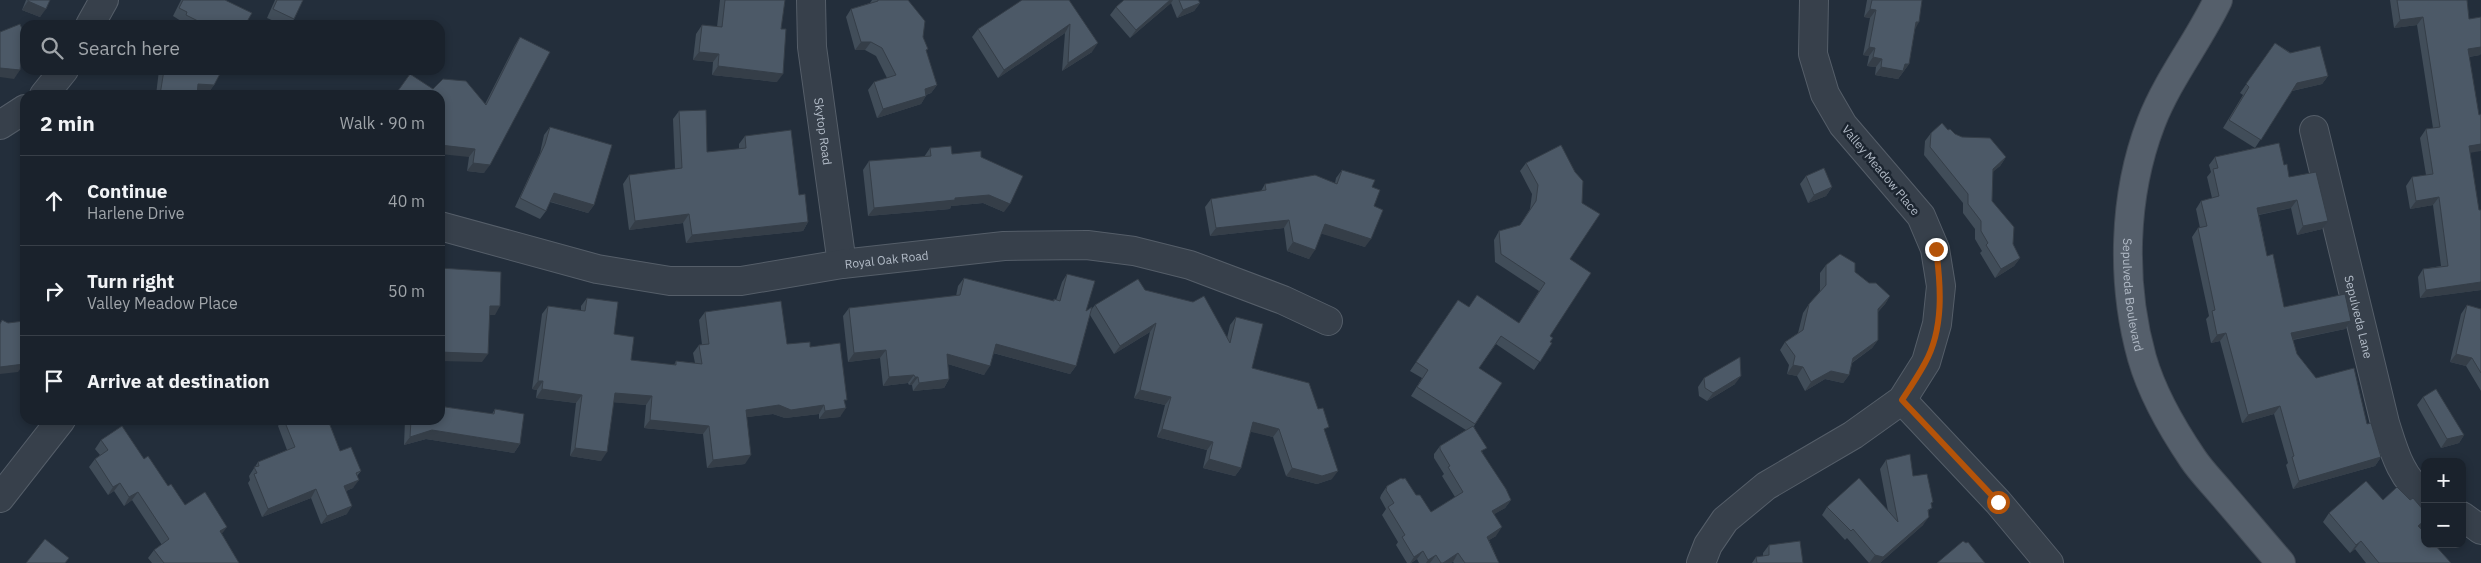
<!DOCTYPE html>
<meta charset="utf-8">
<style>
body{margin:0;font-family:"IBM Plex Sans",sans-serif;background:#272f38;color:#f1f3f6}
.controls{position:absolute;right:15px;bottom:15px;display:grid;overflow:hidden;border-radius:10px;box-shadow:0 2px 8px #0003}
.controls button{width:45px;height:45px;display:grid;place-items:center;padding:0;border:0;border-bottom:1px solid #383f48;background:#1a222c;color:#f1f3f6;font:25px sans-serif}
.stop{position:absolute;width:15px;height:15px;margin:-11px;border:4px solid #b45309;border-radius:50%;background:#fff}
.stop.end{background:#b45309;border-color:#fff;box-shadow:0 1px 5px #0008}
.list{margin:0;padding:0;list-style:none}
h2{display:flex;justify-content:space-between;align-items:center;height:65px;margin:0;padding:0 20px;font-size:21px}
h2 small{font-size:16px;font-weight:400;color:#9fa4a9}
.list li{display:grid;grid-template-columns:32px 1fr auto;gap:15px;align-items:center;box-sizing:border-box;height:90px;padding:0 20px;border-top:1px solid #383f48}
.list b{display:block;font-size:19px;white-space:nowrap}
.list p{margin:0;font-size:16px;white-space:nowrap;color:#9fa4a9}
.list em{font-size:16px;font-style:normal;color:#9fa4a9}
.icon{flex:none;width:28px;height:28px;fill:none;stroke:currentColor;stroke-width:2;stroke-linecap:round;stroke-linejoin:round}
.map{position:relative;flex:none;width:2481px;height:563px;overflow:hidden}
.search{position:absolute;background:#1a222c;box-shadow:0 2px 8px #0003;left:20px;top:20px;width:425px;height:55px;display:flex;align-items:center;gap:12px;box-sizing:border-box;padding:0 18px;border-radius:15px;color:#9fa4a9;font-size:19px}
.panel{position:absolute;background:#1a222c;box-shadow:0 2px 8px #0003;left:20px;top:90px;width:425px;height:335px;border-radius:15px}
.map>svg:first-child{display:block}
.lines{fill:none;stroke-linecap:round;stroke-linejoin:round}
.minor-casing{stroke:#555e69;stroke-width:30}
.major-casing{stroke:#404954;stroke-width:30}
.minor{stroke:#37404b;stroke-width:28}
.major{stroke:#555f6b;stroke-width:28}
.wall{fill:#414d59}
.shaded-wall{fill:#353e48}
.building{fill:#4c5967;stroke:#353e48}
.route{stroke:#b45309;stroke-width:6}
.labels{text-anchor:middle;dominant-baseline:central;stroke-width:5;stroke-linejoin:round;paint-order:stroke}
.street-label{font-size:12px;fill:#b2bbc7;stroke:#1c2530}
</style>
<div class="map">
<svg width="2481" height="563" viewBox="0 0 2481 563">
<rect width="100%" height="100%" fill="#232e3b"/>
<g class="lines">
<defs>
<g id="minor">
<path id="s1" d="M811 0 812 47 842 264"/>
<polyline points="90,25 104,0"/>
<polyline points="44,95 64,70"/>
<polyline points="0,125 25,109"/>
<path id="s2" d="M2314 130 2385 423C2393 448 2401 480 2425 495"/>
<path id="s3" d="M440 226 597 269 670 281H741L842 264 1004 246 1087 245 1134 251 1190 265 1283 300 1328 321"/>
<polyline points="1902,400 1998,502 2049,563"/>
<polyline points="0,498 61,420"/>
<polyline points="2462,516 2481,530"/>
<polyline points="1701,563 1708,545 1725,520 1766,486 1853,435 1902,400 1926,362 1937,324 1941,286 1935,249 1921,216 1843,125 1825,94 1813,54 1814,0"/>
</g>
<g id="major">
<path id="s4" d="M2218 0C2198 42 2168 79 2151 123 2123 196 2121 283 2142 358 2152 393 2172 428 2193 459 2201 471 2212 482 2222 494 2242 517 2261 540 2281 563"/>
</g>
</defs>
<use href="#minor" class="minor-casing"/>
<use href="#major" class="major-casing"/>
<use href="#minor" class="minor"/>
<use href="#major" class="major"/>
</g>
<g class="wall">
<polygon points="26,0 50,0 40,17 22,10"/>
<polygon points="181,0 225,0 245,25 184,25 180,23 181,21 173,16"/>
<polygon points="275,0 303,0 294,19 291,25 283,25 267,18"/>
<polygon points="720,0 785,0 781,29 777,82 712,75 713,62 693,60 696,34 702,25 717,27"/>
<polygon points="872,0 908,0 923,37 926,51 937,85 931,93 926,95 921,104 877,118 868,90 874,82 887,78 876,56 865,50 855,50 846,17 851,9 870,3"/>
<polygon points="1069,0 1092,52 1062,71 1065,33 998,78 972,37 978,29"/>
<polygon points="1124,0 1198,0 1200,3 1194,11 1177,18 1171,3 1130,38 1110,15 1116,7"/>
<polygon points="1867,0 1922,0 1915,29 1909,64 1898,79 1875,75 1876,67 1867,66 1869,56 1863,55 1870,18 1864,17"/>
<polygon points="2390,0 2467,0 2469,19 2481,17 2481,53 2480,55 2469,57 2470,153 2481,290 2420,298 2418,277 2423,269 2441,266 2433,205 2410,209 2406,186 2412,177 2426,175 2420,138 2426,129 2433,128 2417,25 2394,28"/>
<polygon points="520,37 484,173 467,171 469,157 433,89 485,104 515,45"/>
<polygon points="2275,43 2328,76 2322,84 2292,91 2255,148 2284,165 2289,177 2322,229 2297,235 2291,208 2259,215 2267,256 2284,307 2351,321 2345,329 2293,340 2297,354 2316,378 2367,424 2381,457 2375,466 2293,489 2286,465 2288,463 2274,414 2242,423 2220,341 2211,343 2206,319 2209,316 2192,237 2198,228 2200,228 2196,209 2201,201 2212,198 2207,177 2211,172 2209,165 2215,157 2255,148 2223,128 2243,95 2240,93"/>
<polygon points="159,70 222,70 214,85 208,93 198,93 197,95 156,95"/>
<polygon points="679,111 707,152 739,149 739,144 745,136 799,195 808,222 803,231 686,243 683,223 629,230 623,184 629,175 675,169 673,119"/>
<polygon points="550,127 594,205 588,213 550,202 546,211 540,219 515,207 540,153 544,135"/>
<polygon points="1948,130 1955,134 2006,157 2000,166 1992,172 1992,201 2020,258 2014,266 1995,278 1980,253 1982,251 1975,239 1975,229 1963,213 1963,203 1924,155 1925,141 1931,133"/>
<polygon points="1561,145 1570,259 1550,336 1550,342 1552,343 1534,370 1496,344 1479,368 1502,383 1474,426 1483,454 1511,500 1505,508 1494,514 1496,536 1489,540 1499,563 1454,563 1453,562 1450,563 1419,563 1417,559 1411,563 1407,563 1396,545 1398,542 1382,515 1386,509 1380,498 1381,495 1387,486 1416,495 1431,512 1455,497 1442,476 1444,474 1434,458 1434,454 1440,446 1466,430 1411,396 1422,378 1410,371 1458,300 1469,307 1519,323 1539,291 1495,262 1494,240 1499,231 1520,225 1530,209 1532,194 1520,171 1526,163"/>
<polygon points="930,148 952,154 981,157 1004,212 983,203 951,206 950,209 868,216 863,170 869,161 924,157"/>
<polygon points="1342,170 1372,187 1374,206 1365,247 1321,233 1309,259 1287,251 1284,228 1210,236 1205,207 1211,199 1261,191 1265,184 1335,183 1336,178"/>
<polygon points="1806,176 1832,187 1826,196 1808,203 1800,184"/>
<polygon points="1826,265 1855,272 1869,283 1890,296 1885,304 1878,312 1878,340 1872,348 1852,363 1849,375 1843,383 1825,379 1805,391 1797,376 1787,374 1789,365 1780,350 1785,342 1798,333 1803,313 1809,304 1820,291 1820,273"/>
<polygon points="1067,274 1086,311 1091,310 1095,305 1145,290 1227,338 1230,325 1236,317 1252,368 1325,432 1332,479 1317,484 1286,476 1273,437 1250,431 1241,468 1235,476 1203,468 1207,450 1157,437 1165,405 1134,398 1150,332 1114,354 1090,315 1076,366 1070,374 993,353 984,375 948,364 949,379 944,388 913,391 912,385 909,385 908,383 883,386 880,358 848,362 843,316 849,308 956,296 958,286 964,278 1053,301 1054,299 1056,300 1062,282"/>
<polygon points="587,298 614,334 631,360 674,365 676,361 695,363 693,353 699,345 702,345 699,320 705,312 787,344 810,347 845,403 840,417 819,419 819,414 785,418 773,414 747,417 745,464 707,468 703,434 644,428 646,405 614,402 601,461 570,456 576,403 536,398 537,390 532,389 542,314 548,306 581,310 581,306"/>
<polygon points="2467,305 2481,309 2481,391 2466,366 2450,362 2461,314"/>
<polygon points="1704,378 1735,384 1707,401 1699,396 1698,387"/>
<polygon points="2423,397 2464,435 2459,443 2441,448 2417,405"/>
<polygon points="445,407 492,414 495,409 520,444 514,453 426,439 404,445 405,420 440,420"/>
<polygon points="282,420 328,420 340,451 361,471 357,476 353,488 346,491 347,514 321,524 311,498 262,517 248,483 250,480 249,476 258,462 287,450 278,426"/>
<polygon points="101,440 144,459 185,505 222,534 239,563 152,563 148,558 154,550 162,545 132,500 124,506 114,491 108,495 89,467 95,459 100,455 95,449"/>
<polygon points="1886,460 1913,476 1931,505 1923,525 1880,563 1869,563 1847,538 1845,540 1822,515 1827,507 1888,511 1880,469"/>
<polygon points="2329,513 2423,525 2420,528 2451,563 2366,563 2355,549 2350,553 2323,522"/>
<polygon points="1769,545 1803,563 1752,563 1756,557 1763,556 1763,553"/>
</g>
<g class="shaded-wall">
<polygon points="1170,0 1173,0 1171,3 1130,38 1136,30"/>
<polygon points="28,1 46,9 40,17 22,10"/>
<polygon points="1200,3 1194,11 1177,18 1183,10"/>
<polygon points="1870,9 1876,10 1870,18 1864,17"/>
<polygon points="2423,17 2417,25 2394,28 2400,20"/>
<polygon points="1916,22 1919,22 1914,31"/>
<polygon points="1070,24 1065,33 998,78 1004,70"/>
<polygon points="861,42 871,42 865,50 855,50"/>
<polygon points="1098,43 1092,52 1062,71 1068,63"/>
<polygon points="1869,47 1875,48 1869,56 1863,55"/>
<polygon points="2481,47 2481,53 2480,55 2462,58 2468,49"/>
<polygon points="699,52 719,54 713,62 693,60"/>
<polygon points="25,53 25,59 16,63 22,55"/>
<polygon points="1873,57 1882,59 1876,67 1867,66"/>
<polygon points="1905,64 1909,64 1898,79 1875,75 1881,67"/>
<polygon points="718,66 783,74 777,82 712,75"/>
<polygon points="0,68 20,70 14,79 0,77"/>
<polygon points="2328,76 2322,84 2291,91 2297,83"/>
<polygon points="198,84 214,85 208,93 193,92"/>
<polygon points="937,85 931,93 919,97 925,89"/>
<polygon points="926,96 921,104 877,118 883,109"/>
<polygon points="2481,144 2481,151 2463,154 2469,146"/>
<polygon points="440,145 475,149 469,157 440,154"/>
<polygon points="2006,157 2000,166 1987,177 1993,169"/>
<polygon points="473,163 490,165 484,173 467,171"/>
<polygon points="1832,187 1826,196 1808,203 1814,195"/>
<polygon points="554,193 594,205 588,213 549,201"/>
<polygon points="989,195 1010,204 1004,212 983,203 951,206 950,209 868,216 874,208 955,198"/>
<polygon points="2439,197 2433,205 2410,209 2416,201"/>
<polygon points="2297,200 2291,208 2252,216 2257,208"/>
<polygon points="689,214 683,223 629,230 635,221"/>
<polygon points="1289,220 1284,228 1210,236 1216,228"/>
<polygon points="2328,221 2322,229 2297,235 2303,226"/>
<polygon points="808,222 803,231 686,243 692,235"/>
<polygon points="1325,224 1371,239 1365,247 1319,233"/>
<polygon points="1293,242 1315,250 1309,259 1287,251"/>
<polygon points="2020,258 2014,266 1995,278 2001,269"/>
<polygon points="2481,282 2481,290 2420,298 2426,290"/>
<polygon points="1890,296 1885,304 1872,318 1878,309"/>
<polygon points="490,306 500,306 495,315 484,315"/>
<polygon points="2351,321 2345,329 2285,341 2291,333"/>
<polygon points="1156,323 1150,332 1114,354 1120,346"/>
<polygon points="2226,333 2220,341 2211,343 2217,335"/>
<polygon points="1878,340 1872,348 1847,366 1853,358"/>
<polygon points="996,344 1076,366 1070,374 990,352"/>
<polygon points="886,350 880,358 848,362 854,353"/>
<polygon points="440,352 488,354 482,362 440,361"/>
<polygon points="947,354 990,366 984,375 941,362"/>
<polygon points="2456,354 2472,358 2466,366 2450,362"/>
<polygon points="24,364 18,372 0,374 0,367"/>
<polygon points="1793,365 1803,367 1797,376 1787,374"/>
<polygon points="1831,371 1849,375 1843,383 1825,379 1805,391 1811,382"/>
<polygon points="914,375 908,383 883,386 889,377"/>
<polygon points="1741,376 1735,384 1707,401 1713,393"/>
<polygon points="915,377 918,377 912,385 909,385"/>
<polygon points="949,379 944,388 913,391 919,383"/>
<polygon points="538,381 543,381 537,390 532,389"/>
<polygon points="542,389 582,395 576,403 536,398"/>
<polygon points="1140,390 1171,397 1165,405 1134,398"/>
<polygon points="615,393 652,396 646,405 609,402"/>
<polygon points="779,405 824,405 819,414 785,418 773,414 740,418 746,410"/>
<polygon points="2280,406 2274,414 2242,423 2248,415"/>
<polygon points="846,408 840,417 819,419 825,411"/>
<polygon points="650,420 709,426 703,434 644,428"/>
<polygon points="1253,422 1279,429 1273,437 1247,431"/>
<polygon points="1162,429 1213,442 1207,450 1157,437"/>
<polygon points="432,430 520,444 514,453 426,439 404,445 410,437"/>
<polygon points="2464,435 2459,443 2441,448 2447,439"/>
<polygon points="575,448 607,452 601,461 570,456"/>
<polygon points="751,455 745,464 707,468 713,460"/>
<polygon points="2381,457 2375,466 2293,489 2299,481"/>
<polygon points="1209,459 1241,468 1235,476 1203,468"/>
<polygon points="1292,468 1338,471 1332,479 1317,484 1286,476"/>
<polygon points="359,480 353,488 338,494 344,486"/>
<polygon points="120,483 114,491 108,495 113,487"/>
<polygon points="316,489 311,498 262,517 268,509"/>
<polygon points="138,492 132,500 124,506 129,497"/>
<polygon points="1511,500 1505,508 1486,519 1492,511"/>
<polygon points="352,506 347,514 321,524 327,516"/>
<polygon points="1929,517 1923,525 1880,563 1869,563 1875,555"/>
<polygon points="2425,520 2425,522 2423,525 2412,534 2418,526"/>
<polygon points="227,527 221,535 220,531"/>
<polygon points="1502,527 1496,536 1481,545 1487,537"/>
<polygon points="2361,541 2355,549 2350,553 2356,545"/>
<polygon points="1423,551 1417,559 1411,563 1410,563 1414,557"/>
<polygon points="1458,553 1453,562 1450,563 1443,563"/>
<polygon points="1436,555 1430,563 1426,563 1428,560"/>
</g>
<g class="building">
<polygon points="28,0 50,0 46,9 28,1"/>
<polygon points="183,0 225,0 252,13 245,25 206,25 186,15 187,12 179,8"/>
<polygon points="277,0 303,0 294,19 273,9"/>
<polygon points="725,0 785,0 781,29 786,29 783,74 718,66 719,54 699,52 702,25 722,27"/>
<polygon points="878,0 908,0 925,21 923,37 928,49 926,50 937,85 925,89 926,96 883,109 874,82 896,75 882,48 871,42 861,42 851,9 878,1"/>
<polygon points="1022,0 1069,0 1098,43 1068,63 1070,24 1004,70 978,29"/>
<polygon points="1124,0 1170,0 1136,30 1116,7"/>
<polygon points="1179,0 1198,0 1200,3 1183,10"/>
<polygon points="1872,0 1922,0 1919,22 1916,22 1909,64 1905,64 1903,71 1881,67 1882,59 1873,57 1875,48 1869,47 1876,10 1870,9"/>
<polygon points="2397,0 2467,0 2469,19 2481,17 2481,47 2468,49 2479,115 2481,114 2481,144 2469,146 2479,210 2481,210 2481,282 2426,290 2423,269 2448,266 2439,197 2416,201 2412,177 2433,174 2426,129 2440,127 2423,17 2400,20"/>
<polygon points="20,24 25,36 25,53 22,55 20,70 0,68 0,32"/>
<polygon points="520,37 550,52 490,165 473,163 475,149 440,145 440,95 395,95 410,74 433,89 443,79 466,81 486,105"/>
<polygon points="2275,43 2290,53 2320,46 2328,76 2297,83 2261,140 2229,120 2249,87 2246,84"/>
<polygon points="164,70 222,70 214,85 198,84 197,95 160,95"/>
<polygon points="706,110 707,152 746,148 745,136 791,130 799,195 805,194 808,222 692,235 689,214 635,221 629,175 682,168 679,111"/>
<polygon points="1942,123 1948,130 1950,129 1955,134 1962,137 1990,138 2006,157 1993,169 1992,201 2014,227 2013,244 2020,258 2001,269 1986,245 1988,243 1981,231 1981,221 1968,204 1968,194 1930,147 1931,133"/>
<polygon points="550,127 612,145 594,205 554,193 546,211 520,198 545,144"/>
<polygon points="2279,143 2284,165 2287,164 2289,177 2316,172 2328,221 2303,226 2297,200 2257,208 2267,256 2273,254 2284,307 2345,294 2351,321 2291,333 2297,354 2316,378 2354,368 2367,424 2371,423 2381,457 2299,481 2292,457 2294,456 2280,406 2248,415 2226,333 2217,335 2212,311 2215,310 2198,228 2207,226 2201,201 2219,196 2213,169 2218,168 2215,157"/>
<polygon points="1561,145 1575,172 1583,181 1582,203 1600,214 1570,259 1591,273 1550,336 1553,338 1550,342 1552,343 1540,362 1501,336 1479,368 1502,383 1475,424 1417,387 1428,370 1416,362 1458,300 1469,307 1477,295 1519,323 1545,283 1501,254 1499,231 1520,225 1536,201 1538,185 1526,163"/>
<polygon points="951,146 952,154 981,151 981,157 1023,176 1010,204 989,195 955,198 955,200 874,208 869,161 931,156 930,148"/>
<polygon points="1824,168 1832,187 1814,195 1806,176"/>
<polygon points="1342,170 1375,180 1372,187 1380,190 1374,206 1383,210 1371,239 1325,224 1315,250 1293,242 1289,220 1216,228 1211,199 1266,190 1265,184 1315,175 1337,184"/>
<polygon points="1840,254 1855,263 1855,272 1869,283 1876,283 1890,296 1878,309 1878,340 1853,358 1849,375 1831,371 1811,382 1803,367 1793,365 1795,356 1785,342 1803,330 1809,304 1826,285 1826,265"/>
<polygon points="440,268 501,272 500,306 490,306 488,354 440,352"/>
<polygon points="1067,274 1095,281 1086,311 1092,307 1076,366 996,344 990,366 947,354 949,379 919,383 918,377 915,377 914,375 889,377 886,350 854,353 849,308 960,295 964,278 1054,301 1054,299 1060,301"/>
<polygon points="1138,279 1145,290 1193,302 1204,296 1230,343 1236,317 1263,324 1252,368 1309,383 1318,409 1323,408 1329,427 1324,429 1338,471 1322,476 1292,468 1279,429 1253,422 1241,468 1209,459 1213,442 1162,429 1171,397 1140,390 1156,323 1120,346 1095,305"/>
<polygon points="587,298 618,302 614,334 634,337 631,360 676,365 676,361 702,364 699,345 709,344 705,312 781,301 787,344 810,342 810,347 840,343 847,400 844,400 846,408 825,411 824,405 791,410 779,405 746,410 751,455 713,460 709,426 650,420 652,396 615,393 607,452 575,448 582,395 542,389 543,381 538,381 548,306 585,311"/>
<polygon points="2467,305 2481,309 2481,373 2472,358 2456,354"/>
<polygon points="25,319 25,352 24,364 0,367 0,324 2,320 8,323 24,321"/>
<polygon points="1740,357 1741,376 1713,393 1705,388 1704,378"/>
<polygon points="2436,389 2464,435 2447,439 2423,397"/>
<polygon points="440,390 445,407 494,414 495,409 524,414 520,444 432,430 410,437 411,420 440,420"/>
<polygon points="284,420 328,420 340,451 351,447 361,471 356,473 359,480 344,486 352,506 327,516 316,489 268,509 254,474 257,473 254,467 259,466 258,462 295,447"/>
<polygon points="122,426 144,459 148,456 168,486 171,484 185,505 205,492 227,527 220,531 239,563 164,563 154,550 169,539 138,492 129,497 120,483 113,487 95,459 108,450 101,440"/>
<polygon points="1473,426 1487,448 1481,451 1506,489 1511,500 1492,511 1502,527 1487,537 1499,563 1465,563 1458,553 1443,563 1441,563 1436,555 1428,560 1423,551 1414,557 1402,537 1405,535 1388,507 1394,503 1386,490 1387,486 1401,478 1403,479 1405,478 1416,495 1420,495 1431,512 1463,492 1448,467 1450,466 1440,449 1440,446"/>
<polygon points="1910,454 1913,476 1927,474 1933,502 1931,503 1932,508 1928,510 1929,517 1883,557 1875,555 1853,529 1851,531 1827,507 1859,478 1898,522 1886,460"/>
<polygon points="2366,481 2383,500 2397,487 2410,500 2413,498 2425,512 2425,520 2418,526 2425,533 2425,544 2434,544 2451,563 2379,563 2361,541 2356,545 2329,513"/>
<polygon points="45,539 69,558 65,563 26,563"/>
<polygon points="1800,541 1803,563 1757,563 1756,557 1769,555 1769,545"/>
<polygon points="1963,541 1966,543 1968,542 1985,563 1937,563"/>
</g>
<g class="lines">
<path class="route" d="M1936 249C1941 286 1944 329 1925 363 1918 376 1910 388 1902 400L1998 502"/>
</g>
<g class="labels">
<g class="street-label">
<text stroke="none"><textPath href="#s1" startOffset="132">Skytop Road</textPath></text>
<text transform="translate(1881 170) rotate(50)">Valley Meadow Place</text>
<text stroke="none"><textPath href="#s3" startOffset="455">Royal Oak Road</textPath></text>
<text stroke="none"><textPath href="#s4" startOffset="315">Sepulveda Boulevard</textPath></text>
<text stroke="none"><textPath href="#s2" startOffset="192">Sepulveda Lane</textPath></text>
</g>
</g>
</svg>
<div class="controls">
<button>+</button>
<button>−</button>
</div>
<div class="stop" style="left:1998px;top:502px"></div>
<div class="stop end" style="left:1936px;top:249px"></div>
<div class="search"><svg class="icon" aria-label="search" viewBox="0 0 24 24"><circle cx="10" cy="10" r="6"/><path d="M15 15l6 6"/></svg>Search here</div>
<section class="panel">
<h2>2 min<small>Walk · 90 m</small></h2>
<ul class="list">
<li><svg class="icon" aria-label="ahead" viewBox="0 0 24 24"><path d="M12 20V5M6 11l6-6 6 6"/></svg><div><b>Continue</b><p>Harlene Drive</p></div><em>40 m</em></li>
<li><svg class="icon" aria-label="right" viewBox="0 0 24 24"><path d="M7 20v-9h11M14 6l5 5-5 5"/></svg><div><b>Turn right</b><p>Valley Meadow Place</p></div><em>50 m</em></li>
<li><svg class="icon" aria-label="arrive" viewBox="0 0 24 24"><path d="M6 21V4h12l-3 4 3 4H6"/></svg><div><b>Arrive at destination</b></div></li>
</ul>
</section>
</div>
